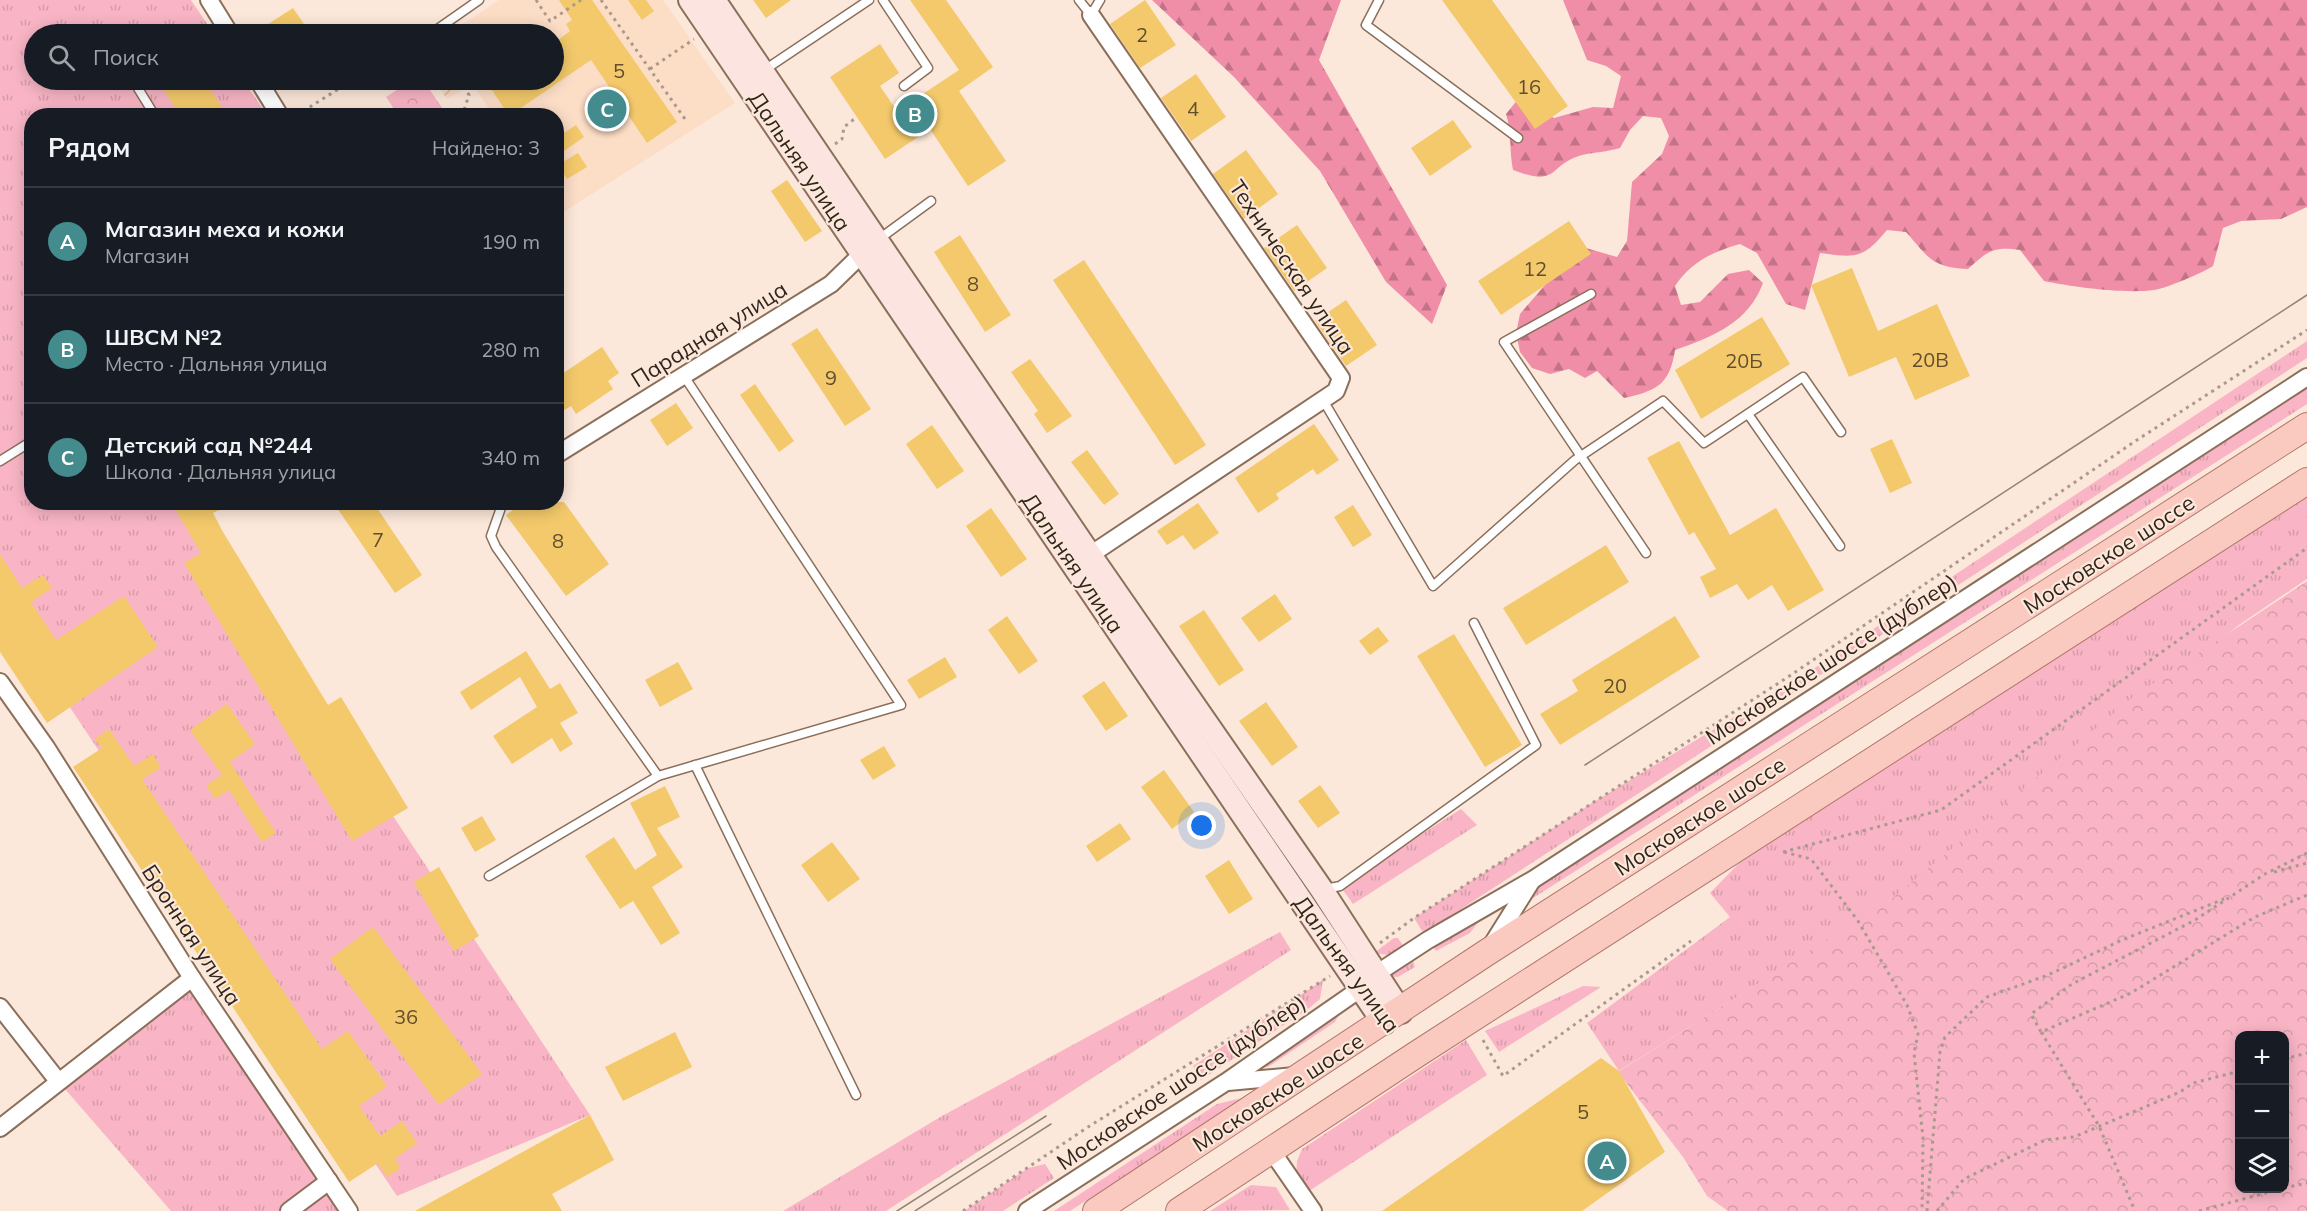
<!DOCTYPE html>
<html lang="ru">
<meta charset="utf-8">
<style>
body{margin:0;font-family:Mulish,sans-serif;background:#242831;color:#f1f3f6}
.controls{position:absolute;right:18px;bottom:18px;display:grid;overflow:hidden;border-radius:12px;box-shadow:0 3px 15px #0003}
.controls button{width:54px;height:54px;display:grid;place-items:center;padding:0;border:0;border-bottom:2px solid #363941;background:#171b24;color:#f1f3f6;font:30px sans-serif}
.you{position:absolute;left:1202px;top:826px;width:21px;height:21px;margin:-15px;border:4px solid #fff;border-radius:50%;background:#1a73e8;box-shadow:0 0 0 9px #1a73e833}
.badge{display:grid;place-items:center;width:39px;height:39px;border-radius:50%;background:#438b8c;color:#fff;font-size:20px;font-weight:700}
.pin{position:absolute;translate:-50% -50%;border:3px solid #fff;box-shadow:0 2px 6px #0006}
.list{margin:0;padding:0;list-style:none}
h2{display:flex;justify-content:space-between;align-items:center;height:78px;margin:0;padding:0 24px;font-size:26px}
h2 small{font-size:20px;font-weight:400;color:#9ea1a6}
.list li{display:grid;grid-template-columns:39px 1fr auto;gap:18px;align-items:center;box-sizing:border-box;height:108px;padding:0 24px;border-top:2px solid #363941}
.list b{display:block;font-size:22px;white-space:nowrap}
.list p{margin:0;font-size:20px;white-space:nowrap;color:#9ea1a6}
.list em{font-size:20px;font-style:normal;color:#9ea1a6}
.icon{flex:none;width:33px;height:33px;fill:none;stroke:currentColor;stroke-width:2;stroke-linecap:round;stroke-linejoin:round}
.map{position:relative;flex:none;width:2307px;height:1211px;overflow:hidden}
.search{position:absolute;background:#171b24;box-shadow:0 3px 15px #0003;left:24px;top:24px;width:540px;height:66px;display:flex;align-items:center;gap:15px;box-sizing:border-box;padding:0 21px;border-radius:33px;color:#9ea1a6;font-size:22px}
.panel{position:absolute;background:#171b24;box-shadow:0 3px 15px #0003;left:24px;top:108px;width:540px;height:402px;border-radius:24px}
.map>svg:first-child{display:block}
.built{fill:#fcddc6}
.industrial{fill:url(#industrial-furrows)}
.grass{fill:url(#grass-tufts)}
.forest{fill:url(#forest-firs)}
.park{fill:url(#park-crowns);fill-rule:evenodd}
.building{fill:#f3c96b}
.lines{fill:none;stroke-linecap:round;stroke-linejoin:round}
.service-casing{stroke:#8b6f5a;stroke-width:11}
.minor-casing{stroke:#8b6f5a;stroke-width:20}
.secondary-casing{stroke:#8b6f5a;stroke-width:26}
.primary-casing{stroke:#b1786b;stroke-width:28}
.path{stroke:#aa9a8e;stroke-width:3;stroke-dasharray:3 4.5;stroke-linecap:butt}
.service{stroke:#fff;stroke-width:8}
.minor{stroke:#fff;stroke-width:16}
.secondary{stroke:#fce4e0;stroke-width:22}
.primary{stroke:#fac9c0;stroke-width:26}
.tram{stroke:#928378;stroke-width:1.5}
.labels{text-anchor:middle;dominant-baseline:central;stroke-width:4.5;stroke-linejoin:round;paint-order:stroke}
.number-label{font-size:20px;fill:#614e30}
.street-label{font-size:22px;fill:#30251c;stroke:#fce8da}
</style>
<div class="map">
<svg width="2307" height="1211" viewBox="0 0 2307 1211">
<defs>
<pattern id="industrial-furrows" width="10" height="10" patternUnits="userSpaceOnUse" patternTransform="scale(1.5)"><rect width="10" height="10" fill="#fcddc6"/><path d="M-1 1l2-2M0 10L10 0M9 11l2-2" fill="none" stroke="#d8beaa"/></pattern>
<pattern id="grass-tufts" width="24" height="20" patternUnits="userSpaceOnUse" patternTransform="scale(1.5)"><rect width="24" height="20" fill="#f9b5c5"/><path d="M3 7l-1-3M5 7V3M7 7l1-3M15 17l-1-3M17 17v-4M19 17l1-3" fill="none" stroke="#d69ca9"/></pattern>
<pattern id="forest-firs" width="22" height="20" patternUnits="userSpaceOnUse" patternTransform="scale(1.5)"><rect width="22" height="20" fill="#f08da7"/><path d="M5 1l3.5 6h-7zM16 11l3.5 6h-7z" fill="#c37387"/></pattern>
<pattern id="park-crowns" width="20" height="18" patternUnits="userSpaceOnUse" patternTransform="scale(1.5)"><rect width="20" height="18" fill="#f9b5c5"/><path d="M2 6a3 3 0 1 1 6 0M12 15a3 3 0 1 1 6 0" fill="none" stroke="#d69ca9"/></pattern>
</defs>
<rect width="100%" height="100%" fill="#fce8da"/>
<polygon class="built" points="499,0 663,0 735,103 562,213 557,205 556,116 494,115 469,80 554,80 554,34 448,34"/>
<polygon class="industrial" points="434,80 453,80 461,91 447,99"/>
<g class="grass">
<polygon points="0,0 191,0 214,34 34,34 34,80 243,80 267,115 32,116 32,502 187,503 590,1115 397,1196 0,603"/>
<polygon points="2307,341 2307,358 1438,924 1422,931 1414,918 1592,803 1807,673"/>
<polygon points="2307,383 2307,404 1530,900 1542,883"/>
<polygon points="2307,481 2307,579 2239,625 1887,903 1619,1071 1587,1023 1730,917 1710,893 1779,822"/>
<polygon points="1461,809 1477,825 1353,904 1340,886"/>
<polygon points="1486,912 1470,933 1436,951 1432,945"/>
<polygon points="1280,932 1291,950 886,1211 783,1211 942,1116"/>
<polygon points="1394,938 1398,938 1404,947 1388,955 1374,953"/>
<polygon points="1413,960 1415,967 1398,977 1385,976"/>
<polygon points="192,978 349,1211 171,1211 58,1081"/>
<polygon points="1323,980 1320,999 1308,1009 1201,1080 1193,1066"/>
<polygon points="1583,986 1601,987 1499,1052 1485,1031"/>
<polygon points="1342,1009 1335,1022 1268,1067 1246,1068"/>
<polygon points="1466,1040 1487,1075 1309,1191 1296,1178 1297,1161 1302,1149"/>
<polygon points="1246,1097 1070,1211 1054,1211 1217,1104"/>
<polygon points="1045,1164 1054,1178 1003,1211 964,1211 1028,1168"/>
<polygon points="1251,1185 1276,1187 1290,1210 1210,1211"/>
</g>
<g class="forest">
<polygon points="1152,0 1341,0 1319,60 1447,285 1432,324 1386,282 1320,171 1234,77"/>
<path d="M1563 0H2307V207L2281 219 2241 221 2223 228 2213 266C2202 273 2167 288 2154 290 2125 294 2072 287 2044 281L2020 250C1993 246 1988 251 1968 269 1931 267 1929 258 1906 232L1887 230C1863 259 1856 258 1820 253L1805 310 1786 304 1757 253 1740 244C1712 252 1691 262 1675 286L1681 305 1700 302 1728 274 1749 270 1763 283C1749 322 1713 337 1675 350 1670 384 1657 391 1624 398L1597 371 1585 378 1569 369 1550 374 1532 368 1520 352 1516 333 1520 314 1545 285 1550 267 1579 246 1617 257 1627 241 1632 182 1662 154 1669 136 1661 118 1643 116 1630 130 1620 148C1607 152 1595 152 1582 155 1547 165 1560 188 1513 170 1509 151 1512 133 1506 114L1519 98 1554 118 1593 107 1613 108 1621 76 1606 66 1587 60Z"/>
</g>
<g class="park">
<polygon points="412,80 423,80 447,115 398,115 386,97"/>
<path d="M2307 581V1211H1728L1707 1196 1683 1157 1618 1072 1822 943 1882 900 1887 903 2137 694ZM2240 1036H2284V1188H2240Z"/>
</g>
<g class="building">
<polygon points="559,0 592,0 677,122 647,143 591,60 509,116 490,87 500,80 554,80 554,43 570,31 566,24 572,20"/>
<polygon points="628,0 646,0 654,11 642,20"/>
<polygon points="753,0 791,0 766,18"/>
<polygon points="910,0 946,0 993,67 959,91 1006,161 968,186 930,129 885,159 830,77 880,44 899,73 880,86 897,111 959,70"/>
<polygon points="1145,0 1176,45 1140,68 1110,24"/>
<polygon points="1442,0 1492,0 1568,106 1535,129"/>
<polygon points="293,8 311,34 253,34"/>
<polygon points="1196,74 1226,117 1191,141 1161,98"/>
<polygon points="157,80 204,80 228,116 181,116"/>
<polygon points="1453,120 1472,147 1430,176 1411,148"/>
<polygon points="576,125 584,137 564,151 556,138"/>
<polygon points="1246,150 1278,194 1244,219 1213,174"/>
<polygon points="578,153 587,167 567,179 558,165"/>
<polygon points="787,180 822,231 805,242 771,191"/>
<polygon points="1569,221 1591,254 1501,315 1478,281"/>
<polygon points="1297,225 1327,268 1294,291 1264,248"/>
<polygon points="960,235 1011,315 985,332 934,252"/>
<polygon points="1084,260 1206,445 1175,465 1053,280"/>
<polygon points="1852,268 1878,331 1937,304 1970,376 1915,400 1896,357 1849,377 1811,285"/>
<polygon points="1346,300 1377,345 1346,366 1315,321"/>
<polygon points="1762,317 1790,364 1701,419 1675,370"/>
<polygon points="817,328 871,409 845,426 791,344"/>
<polygon points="602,347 619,373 608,381 613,389 576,414 571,406 556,415 556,378"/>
<polygon points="1030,359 1072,416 1047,433 1034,414 1038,411 1011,372"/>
<polygon points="755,384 794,441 779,452 740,395"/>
<polygon points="676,403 693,428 667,446 650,420"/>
<polygon points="1314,424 1339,460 1317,475 1313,469 1276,494 1279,499 1258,513 1235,478"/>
<polygon points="932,425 964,471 937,489 906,444"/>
<polygon points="1892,439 1912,483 1890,493 1870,449"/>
<polygon points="1679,441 1730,535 1776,508 1824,590 1788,611 1772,585 1748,600 1737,584 1710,598 1700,577 1716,569 1694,532 1689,535 1647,458"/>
<polygon points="1087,450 1119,494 1104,505 1071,462"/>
<polygon points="171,502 236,502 213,513 223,532 328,705 341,697 408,808 352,841 184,563 201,553"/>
<polygon points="333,502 373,502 422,575 395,593"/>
<polygon points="524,502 564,502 609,564 566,596 506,515"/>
<polygon points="1198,503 1219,533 1194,550 1183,535 1167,545 1157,531"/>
<polygon points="1353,505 1372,535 1353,547 1334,517"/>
<polygon points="991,508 1027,559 1001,577 966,526"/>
<polygon points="1606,545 1629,582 1526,645 1503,608"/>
<polygon points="0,554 22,588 43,575 52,588 31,602 56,640 124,596 158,647 47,723 0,652"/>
<polygon points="1275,594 1292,619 1259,642 1241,618"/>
<polygon points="1204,610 1244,670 1219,686 1179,626"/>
<polygon points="1007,616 1038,661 1019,674 988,630"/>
<polygon points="1675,616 1700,657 1560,745 1540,714 1578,691 1572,680"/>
<polygon points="1378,627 1389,641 1370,655 1359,641"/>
<polygon points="1454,634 1522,745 1485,767 1417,656"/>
<polygon points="526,651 550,689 560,683 578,713 560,723 573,744 560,752 552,738 512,764 493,736 537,707 520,677 471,710 460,692"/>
<polygon points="945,657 957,677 919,699 907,680"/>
<polygon points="678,662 693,689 660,707 645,680"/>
<polygon points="1104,681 1128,716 1106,731 1082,696"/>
<polygon points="1266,702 1298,747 1272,766 1239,721"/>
<polygon points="227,704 255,744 230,762 276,833 262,842 229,790 215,799 206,785 222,775 190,730"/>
<polygon points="109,729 134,766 153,754 161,768 142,779 322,1049 348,1031 387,1086 359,1106 380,1136 402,1121 417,1143 395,1159 401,1168 387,1177 378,1163 349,1182 73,767 102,748 95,739"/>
<polygon points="884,746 896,766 873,780 860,760"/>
<polygon points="1164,770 1194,812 1172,829 1141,787"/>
<polygon points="1320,785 1340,813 1318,828 1298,801"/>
<polygon points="665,786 680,817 657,828 683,867 652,887 680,933 661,945 633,901 620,909 585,856 614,837 635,870 657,855 630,803"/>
<polygon points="482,816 496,840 475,852 461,828"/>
<polygon points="1120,823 1131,839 1097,862 1086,846"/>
<polygon points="832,842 860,879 828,902 801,865"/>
<polygon points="1229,860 1253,899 1229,914 1205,876"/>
<polygon points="439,867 479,936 454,951 414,882"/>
<polygon points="373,927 482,1074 439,1105 330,959"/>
<polygon points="675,1032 692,1067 623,1101 605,1067"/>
<polygon points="1601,1058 1619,1071 1665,1152 1582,1211 1382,1211"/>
<polygon points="590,1115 614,1160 552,1194 562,1211 415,1211"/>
</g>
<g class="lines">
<defs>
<g id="service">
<polyline points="883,0 928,68 904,86"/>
<polyline points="1079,0 1091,15 1100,0"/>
<polyline points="1379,0 1366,25 1518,138"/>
<polyline points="439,28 479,0"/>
<polyline points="763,71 869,0"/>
<polyline points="136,85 155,116"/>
<polyline points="879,239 931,201"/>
<polyline points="1591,294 1504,342 1646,553"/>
<polyline points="1323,400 1433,586 1575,460 1663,401 1704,443 1803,377 1841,432"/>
<polyline points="1748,414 1840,546"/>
<polyline points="0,461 32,441"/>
<polyline points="503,502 491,536 496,547 658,776 901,705 684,376"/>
<polyline points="695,765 856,1095"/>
<polyline points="489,876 658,776"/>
<polyline points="1325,889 1340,886 1536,745 1474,623"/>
</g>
<g id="minor">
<polyline points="209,0 230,34"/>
<polyline points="258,80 280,116"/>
<polyline points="556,455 831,284 869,247"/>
<polyline points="1090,555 1336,391 1341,378 1091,15"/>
<polyline points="0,682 46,747 192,978 349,1211"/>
<polyline points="1491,946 1531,882"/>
<polyline points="1376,974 1428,940 1534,879 2307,377"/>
<polyline points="0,1007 58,1081"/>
<polyline points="1228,1082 1295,1076"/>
<polyline points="0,1128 192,978"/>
<polyline points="1271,1150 1313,1211"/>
<polyline points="289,1211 329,1181"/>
<polyline points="1027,1211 1226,1082 1360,989"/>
</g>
<g id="secondary">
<polyline points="690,0 1384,1023"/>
<polyline points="714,0 1090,555 1322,890 1401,1012"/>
</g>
<g id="primary">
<polyline points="1096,1211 1486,953 2307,426"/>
<polyline points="1179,1211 1417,1054 2307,481"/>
</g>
</defs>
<use href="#service" class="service-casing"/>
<use href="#minor" class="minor-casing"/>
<use href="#secondary" class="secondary-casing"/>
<use href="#primary" class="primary-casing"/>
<g class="path">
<polyline points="536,0 550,21 581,0"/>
<polyline points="601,0 685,119"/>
<polyline points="650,69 694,39"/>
<polyline points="460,80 469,95 462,116"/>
<polyline points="297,115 353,80"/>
<polyline points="835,144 842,139 844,127 857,117"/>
<polyline points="1783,852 1941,810 2307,548"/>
<polyline points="1784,852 1811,859 1858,921 1907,1005 1918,1034 1914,1053 1923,1138 1922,1211"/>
<polyline points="2307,853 2265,874 2195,920 2072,984 2031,1014 2041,1032 2131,993 2255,917 2307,895"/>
<polyline points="2274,872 2307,863"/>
<polyline points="1380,943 1414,918 1788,677 2137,440 2307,330"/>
<polyline points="2041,1032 2099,1126 2135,1211"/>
<polyline points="1483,1040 1503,1076 1691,941"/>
<polyline points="2284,1059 2307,1053"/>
<polyline points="2284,1188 2307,1183"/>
<polyline points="963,1211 1088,1127 1330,976"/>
<polyline points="1927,1211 1940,1052 1945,1037 1987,997 2048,975 2122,940 2224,899"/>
<polyline points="1937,1211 1964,1179 2045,1140 2074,1137 2180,1092 2193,1083 2240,1071"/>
<polyline points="2199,1211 2284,1188"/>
</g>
<use href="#service" class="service"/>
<use href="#minor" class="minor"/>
<use href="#secondary" class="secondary"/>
<use href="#primary" class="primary"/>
<g class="tram">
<polyline points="1585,765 2307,295"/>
<polyline points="897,1211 1046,1116"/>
<polyline points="915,1211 1051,1124"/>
</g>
</g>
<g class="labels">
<g class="number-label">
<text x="1142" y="34">2</text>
<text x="619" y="70">5</text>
<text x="1529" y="86">16</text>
<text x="1193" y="108">4</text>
<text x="1535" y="268">12</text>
<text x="973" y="283">8</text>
<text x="1930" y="359">20В</text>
<text x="1744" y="360">20Б</text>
<text x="831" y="377">9</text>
<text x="378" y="539">7</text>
<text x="558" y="540">8</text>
<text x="1615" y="685">20</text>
<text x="406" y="1016">36</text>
<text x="1583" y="1111">5</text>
</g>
<g class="street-label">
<text transform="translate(800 161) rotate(56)">Дальняя улица</text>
<text transform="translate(1292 267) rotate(56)">Техническая улица</text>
<text transform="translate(709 334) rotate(-32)">Парадная улица</text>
<text transform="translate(2109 554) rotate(-33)">Московское шоссе</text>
<text transform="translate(1073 563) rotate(56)">Дальняя улица</text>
<text transform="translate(1831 659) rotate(-33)">Московское шоссе (дублер)</text>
<text transform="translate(1700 816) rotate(-33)">Московское шоссе</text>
<text transform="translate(192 935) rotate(57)">Бронная улица</text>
<text transform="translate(1347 964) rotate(54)">Дальняя улица</text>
<text transform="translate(1181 1082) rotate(-34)">Московское шоссе (дублер)</text>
<text transform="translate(1278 1092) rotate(-33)">Московское шоссе</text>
</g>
</g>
</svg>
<div class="controls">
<button>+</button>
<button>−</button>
<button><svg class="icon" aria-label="layers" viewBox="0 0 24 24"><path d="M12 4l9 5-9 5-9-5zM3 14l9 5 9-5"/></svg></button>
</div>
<div class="you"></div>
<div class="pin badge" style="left:1607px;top:1161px">A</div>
<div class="pin badge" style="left:915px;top:114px">B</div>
<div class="pin badge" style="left:607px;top:109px">C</div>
<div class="search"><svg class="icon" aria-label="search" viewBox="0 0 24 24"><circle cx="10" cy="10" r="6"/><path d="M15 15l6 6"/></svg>Поиск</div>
<section class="panel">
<h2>Рядом<small>Найдено: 3</small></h2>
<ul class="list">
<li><span class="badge">A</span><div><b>Магазин меха и кожи</b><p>Магазин</p></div><em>190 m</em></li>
<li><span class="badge">B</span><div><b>ШВСМ №2</b><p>Место · Дальняя улица</p></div><em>280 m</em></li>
<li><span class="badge">C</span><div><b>Детский сад №244</b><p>Школа · Дальняя улица</p></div><em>340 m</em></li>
</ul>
</section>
</div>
